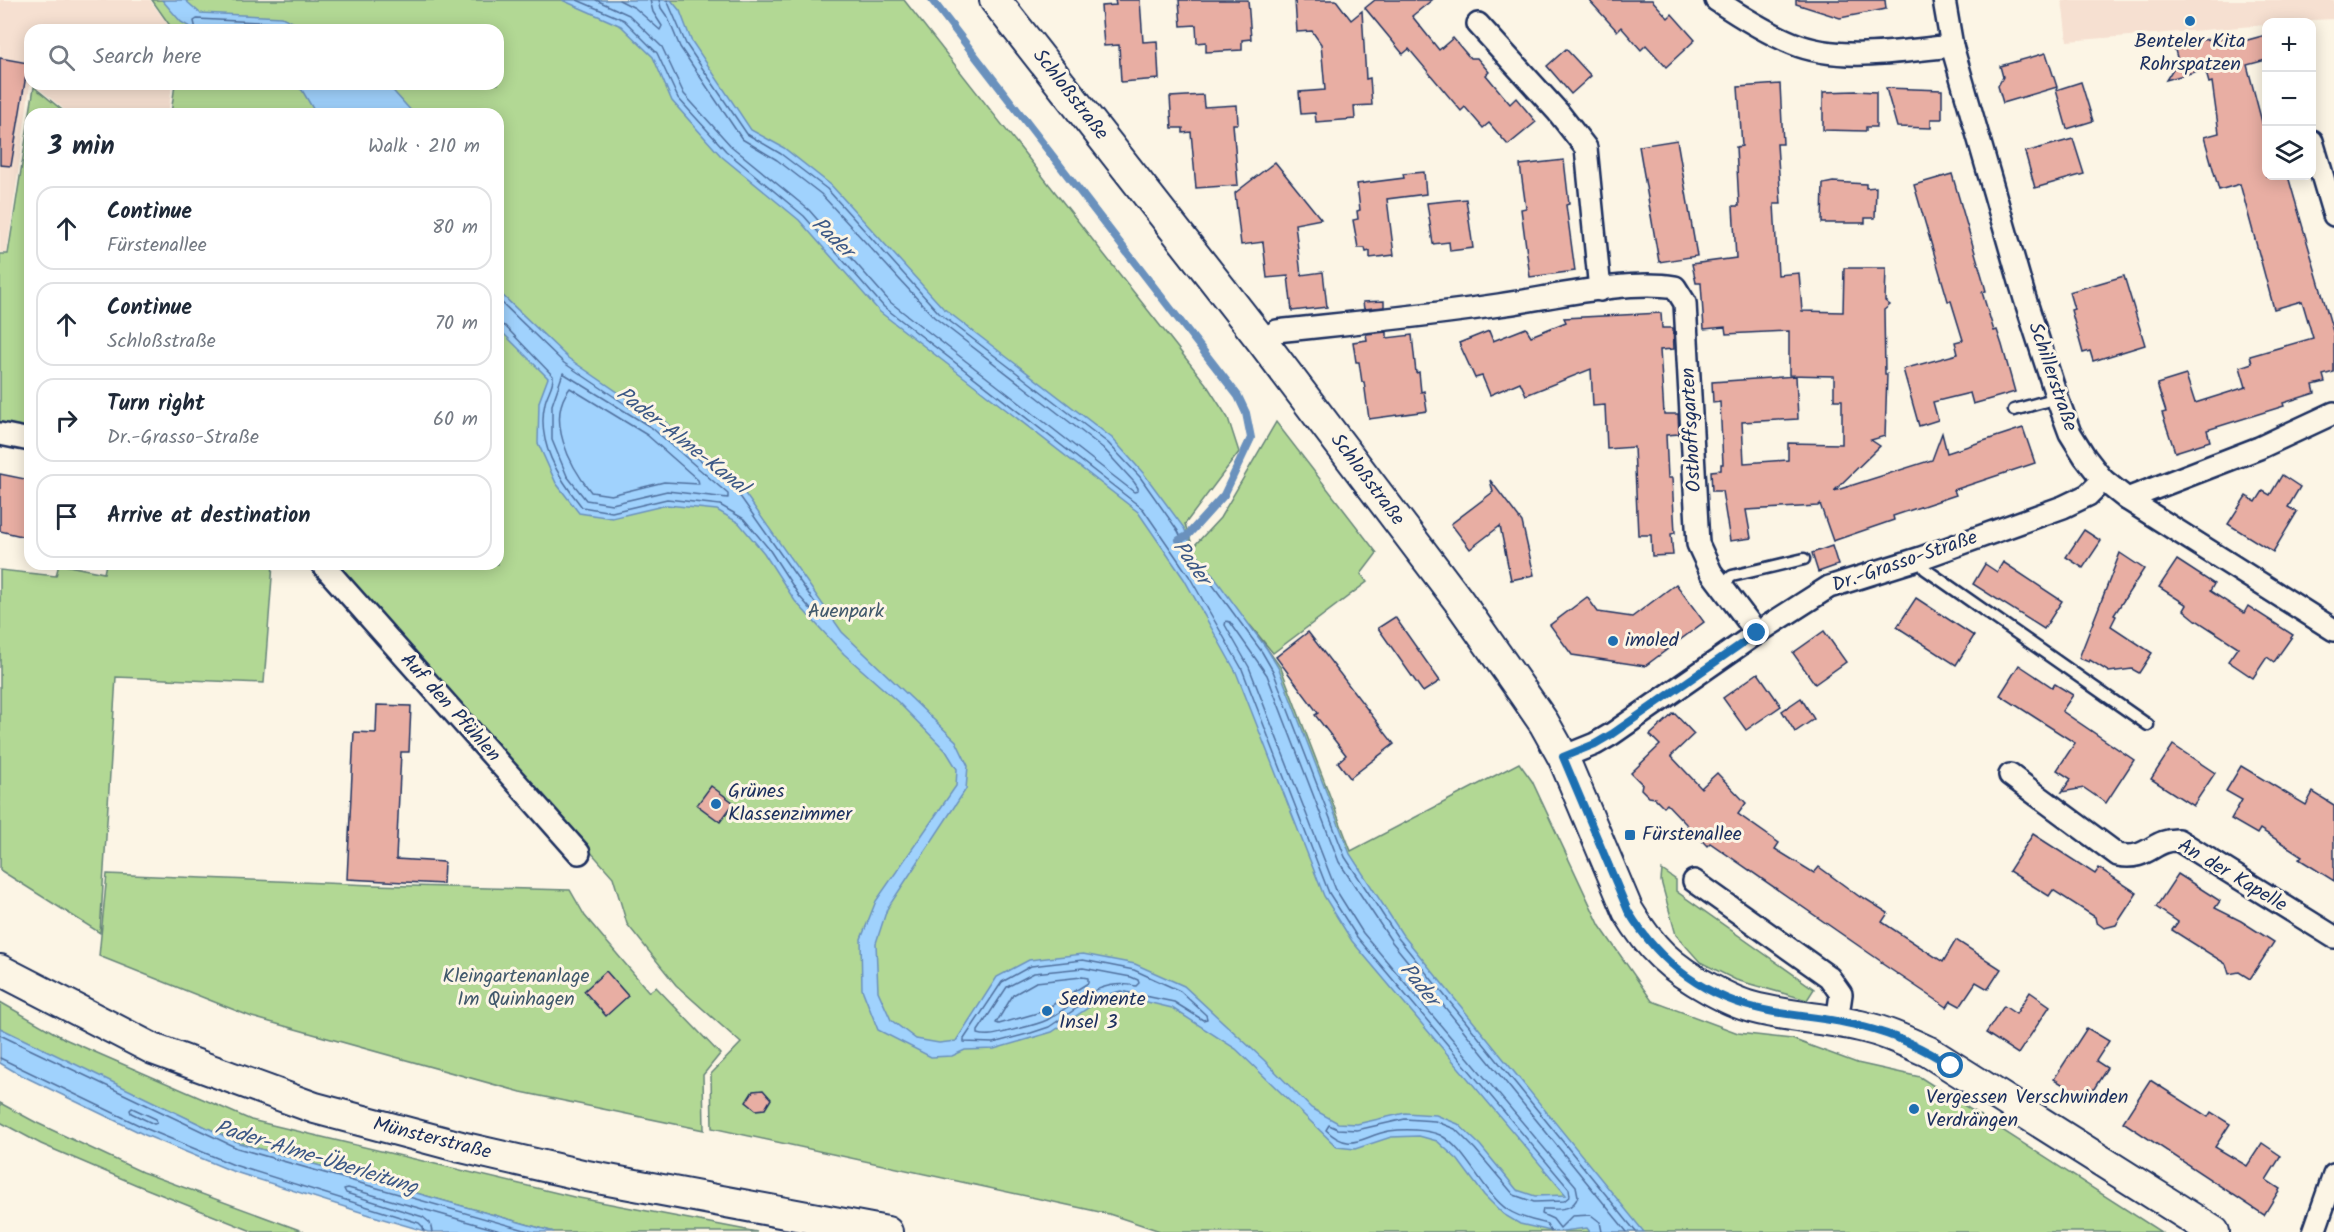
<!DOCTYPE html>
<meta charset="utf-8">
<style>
body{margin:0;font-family:Kalam,sans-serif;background:#f2f2f3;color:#1f2937}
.controls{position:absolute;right:18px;top:18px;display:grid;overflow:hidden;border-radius:12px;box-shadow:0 3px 15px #0003}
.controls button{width:54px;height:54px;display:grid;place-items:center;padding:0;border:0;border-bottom:2px solid #e0e1e3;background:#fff;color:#1f2937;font:30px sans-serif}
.stop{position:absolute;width:18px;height:18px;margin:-14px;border:4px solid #1f6fb2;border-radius:50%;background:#fff}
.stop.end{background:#1f6fb2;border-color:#fff;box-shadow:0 2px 6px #0008}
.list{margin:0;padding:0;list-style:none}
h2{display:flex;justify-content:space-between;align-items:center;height:78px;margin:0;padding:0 24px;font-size:26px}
h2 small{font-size:20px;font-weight:400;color:#747a83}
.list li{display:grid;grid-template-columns:39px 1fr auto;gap:18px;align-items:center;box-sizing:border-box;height:84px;margin:0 12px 12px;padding:0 12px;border:2px solid #e0e1e3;border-radius:18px}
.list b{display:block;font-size:22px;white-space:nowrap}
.list p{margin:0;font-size:20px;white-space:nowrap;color:#747a83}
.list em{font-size:20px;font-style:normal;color:#747a83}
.icon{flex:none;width:33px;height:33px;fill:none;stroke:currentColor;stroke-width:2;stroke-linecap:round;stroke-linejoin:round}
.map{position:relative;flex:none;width:2334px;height:1232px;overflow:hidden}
.search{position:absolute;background:#fff;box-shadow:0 3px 15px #0003;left:24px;top:24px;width:480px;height:66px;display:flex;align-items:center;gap:15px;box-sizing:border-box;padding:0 21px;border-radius:18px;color:#747a83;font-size:22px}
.panel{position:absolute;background:#fff;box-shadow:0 3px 15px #0003;left:24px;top:108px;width:480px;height:462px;border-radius:18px}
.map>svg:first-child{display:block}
.built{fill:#f6e0d1}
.green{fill:#b2d894;stroke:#668479;stroke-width:1.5}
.water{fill:#a0d2fd;stroke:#6b91bd;stroke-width:1.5}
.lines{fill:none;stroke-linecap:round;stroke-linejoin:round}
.shore{stroke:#50709e;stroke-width:1.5}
.stream{stroke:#6b91bd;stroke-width:8}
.building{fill:#e8aea3;stroke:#1b2f5e;stroke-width:1.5}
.lane-casing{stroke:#1b2f5e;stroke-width:15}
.street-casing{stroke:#1b2f5e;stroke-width:26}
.secondary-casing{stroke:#1b2f5e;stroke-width:34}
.lane{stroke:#fcf5e5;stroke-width:10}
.street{stroke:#fcf5e5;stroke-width:21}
.secondary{stroke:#fcf5e5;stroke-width:30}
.route{stroke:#1f6fb2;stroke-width:8}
.poi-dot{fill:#1f6fb2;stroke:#fcf5e5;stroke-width:2}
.labels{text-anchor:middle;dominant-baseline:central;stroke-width:6;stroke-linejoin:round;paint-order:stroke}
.poi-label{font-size:20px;fill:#1b2f5e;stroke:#fcf5e5;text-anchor:start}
.street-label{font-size:20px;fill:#1b2f5e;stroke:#fcf5e5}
.park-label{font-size:20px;fill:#41596c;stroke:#fcf5e5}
.water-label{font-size:21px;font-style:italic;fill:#3c5886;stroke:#fcf5e5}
</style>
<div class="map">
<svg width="2334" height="1232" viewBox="0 0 2334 1232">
<rect width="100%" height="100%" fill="#fcf5e5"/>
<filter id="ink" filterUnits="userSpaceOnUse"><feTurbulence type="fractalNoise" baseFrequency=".0167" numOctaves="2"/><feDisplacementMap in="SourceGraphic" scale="12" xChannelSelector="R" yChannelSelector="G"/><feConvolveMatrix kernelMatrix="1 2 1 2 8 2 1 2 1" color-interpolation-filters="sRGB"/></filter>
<g filter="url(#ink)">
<g class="built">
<polygon points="0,0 150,0 172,30 30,30 30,84 7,253 0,252"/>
<polygon points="2062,0 2334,0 2334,19 2266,22 2266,25 2067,41"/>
<polygon points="33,84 172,84 168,114 70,114"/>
</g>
<g class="green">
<polygon points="152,0 904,0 1206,384 1228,418 1239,452 1185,524 1193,547 1220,518 1276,422 1377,553 1361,574 1367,582 1273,653 1250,625 1281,668 1351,851 1519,763 1532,781 1600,926 1652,1001 1738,1033 1792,1039 1857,1063 1920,1077 2161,1232 1163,1232 1109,1214 712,1128 711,1074 741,1043 676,985 627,924 613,877 336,564 498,564 498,114 171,114 175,84 498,84 498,30 173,30"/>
<polygon points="34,87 67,114 30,114 30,428 0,422 0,254 8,254"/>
<polygon points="59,564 104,573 106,564 139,566 140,564 273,564 264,683 116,677 100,933 0,870 0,570 56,576"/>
<polygon points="1662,870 1676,880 1676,891 1814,989 1807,1000 1736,980 1700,962 1676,935 1661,881"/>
<polygon points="107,874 372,885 570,890 585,916 649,992 656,987 720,1054 703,1075 704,1130 521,1092 252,1017 99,956"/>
<polygon points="0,1002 65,1039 251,1120 574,1197 757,1232 554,1232 239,1143 11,1035 0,1028"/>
<polygon points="0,1103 37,1123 142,1172 305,1232 254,1232 137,1185 41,1144 0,1122"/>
</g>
<g class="water">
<polygon points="162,0 185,0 200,13 282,17 309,30 195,30 181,22"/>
<polygon points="562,0 671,0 680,11 691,40 751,130 784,148 831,185 943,308 1112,438 1144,474 1184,528 1192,547 1267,649 1279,669 1350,854 1402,934 1644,1232 1590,1232 1587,1228 1555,1232 1520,1224 1503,1214 1484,1195 1458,1160 1437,1141 1419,1136 1391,1137 1355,1149 1337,1147 1236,1049 1172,1008 1122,996 1091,1006 1052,1032 994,1049 965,1050 952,1056 931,1057 878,1030 862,989 861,939 876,901 956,786 957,769 946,751 898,702 844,654 795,601 764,553 739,523 717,510 667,505 612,518 579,513 556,483 538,443 539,402 548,378 498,328 498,291 568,358 631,401 660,417 741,488 842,632 956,741 968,766 966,789 887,909 876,943 878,991 891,1020 916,1039 939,1043 956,1041 997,977 1029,960 1083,954 1135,964 1184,986 1264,1060 1311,1108 1338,1123 1357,1124 1405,1113 1436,1115 1458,1124 1480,1145 1517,1190 1535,1196 1566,1195 1352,941 1324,896 1236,672 1184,579 1138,512 880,312 799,220 721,156 672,101 653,57 621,26"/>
<polygon points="292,84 387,84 414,114 316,114 302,90"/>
<polygon points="0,1028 239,1143 554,1232 428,1232 373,1216 232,1171 145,1135 17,1073 0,1063"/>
</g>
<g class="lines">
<g class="shore">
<path d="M577 0 624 20 657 53 678 98 726 151 804 216 884 307 1143 509 1189 576 1242 669 1329 893 1357 937 1569 1189 1570 1196 1564 1201 1534 1202 1514 1195 1475 1149 1455 1129 1435 1121 1405 1119 1357 1130 1338 1129 1329 1125 1326 1130C1351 1154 1362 1136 1389 1131 1404 1129 1426 1129 1440 1135 1466 1148 1483 1193 1508 1210 1520 1218 1533 1220 1547 1224L1551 1232"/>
<polyline points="596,0 629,15 662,47 684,94 731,146 809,210 890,302 1134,492 1138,491 1138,488 1134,482 1103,448 934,317 821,194 777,160 742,139 680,47 668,18 661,8 659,0"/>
<polyline points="619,0 635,8 660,30 662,26 653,12 650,0"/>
<polyline points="667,0 686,44 747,134 781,154 827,189 939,313 1108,443 1140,477 1178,531 1187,550 1262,652 1273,671 1345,857 1398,938 1636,1232"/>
<polyline points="196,30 194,21 197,19 280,23 295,30"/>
<polyline points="204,30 207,27 278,30"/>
<path d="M498 299 564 363 628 406 656 422 737 492 820 610 819 613 815 614 800 597 769 549 744 519 720 505 667 499 612 512 582 507C558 477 536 442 545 403 547 393 554 385 553 376L505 326 498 324"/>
<polygon points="563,373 652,428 728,494 728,498 667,491 612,504 586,500 567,476 552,440 552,405"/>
<path d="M570 388 647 435 698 480 699 484 664 482 611 495 591 492C570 466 545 419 570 388Z"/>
<polygon points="1083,960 1134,970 1180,991 1206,1015 1207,1019 1203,1020 1174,1002 1121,991 1089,1000 1049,1027 1031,1033 993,1043 964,1042 964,1039 1002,982 1031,966"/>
<path d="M1083 968 1131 977 1138 980 1139 983 1136 986C1098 978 1077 1003 1047 1020 1034 1026 1019 1028 1006 1032 997 1034 988 1037 978 1034V1031L1007 987 1034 973Z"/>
<polygon points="1082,977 1088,978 1088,983 1041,1012 999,1024 996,1023 1013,995 1036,982"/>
<polyline points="0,1035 237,1148 532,1232"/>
<polyline points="0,1058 147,1129 234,1165 419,1223 423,1227 424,1232"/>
<polygon points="132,1108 156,1119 157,1123 154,1124 131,1113 130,1110"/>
<polyline points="432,1232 430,1223 423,1217 346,1193 344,1189 348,1188 504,1232"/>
<path d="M1602 1232 1600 1222 1591 1215 1572 1216 1560 1228 1553 1219 1542 1214 1543 1209C1557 1209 1573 1212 1578 1196L1576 1186 1363 933 1336 890 1249 667 1225 625 1226 621 1230 622 1267 675 1339 862 1392 942 1627 1232"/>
</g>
<polyline class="stream" points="932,0 1238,396 1246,413 1251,438 1224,495 1187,536 1179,540"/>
</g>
<g class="building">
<polygon points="1115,0 1140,0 1143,42 1157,41 1159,79 1121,82 1119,45 1104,46 1101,6 1116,5"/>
<polygon points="1179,0 1248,0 1251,39 1242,40 1242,50 1206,52 1206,42 1197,43 1196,25 1181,26"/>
<polygon points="1295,0 1336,0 1351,20 1362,11 1366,79 1370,78 1372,105 1354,106 1355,119 1316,122 1315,113 1301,114 1299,92 1325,90 1321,44 1312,31 1297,32"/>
<polygon points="1375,0 1432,0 1412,16 1439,50 1453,38 1470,58 1477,58 1489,72 1486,75 1510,104 1516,98 1536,122 1508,145 1489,123 1483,128 1465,107 1461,111 1409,49 1403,54 1365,8"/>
<polygon points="1589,0 1652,0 1668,18 1672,14 1695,40 1666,67 1646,45 1641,50 1621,27 1617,31"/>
<polygon points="1796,0 1885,0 1886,9 1840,18 1796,4"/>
<polygon points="2266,35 2266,60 2247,65 2266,137 2266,176 2288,176 2334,335 2334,372 2323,375 2325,382 2313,385 2315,393 2283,403 2284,406 2207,430 2210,441 2175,452 2162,413 2166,412 2157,384 2186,375 2195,403 2246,387 2240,367 2252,363 2250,356 2313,338 2302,301 2274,309 2240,184 2219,190 2204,137 2219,133 2212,82 2209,83 2205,69 2166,80 2178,61 2173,43 2239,36 2240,42"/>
<polygon points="1566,49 1591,76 1571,94 1547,66"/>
<polygon points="2046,53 2057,87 2003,103 1998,86 2003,77 2000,66"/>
<polygon points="0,58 28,63 11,166 0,165"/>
<polygon points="2081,82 2093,121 2067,129 2056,90"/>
<polygon points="1780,84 1783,144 1777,144 1781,204 1774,204 1778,275 1799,273 1802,311 1843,312 1844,268 1886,268 1885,301 1890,305 1884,310 1885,374 1887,374 1885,436 1871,440 1880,446 1834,491 1932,460 1942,433 1947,453 2023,428 2035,463 1954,490 1956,495 1893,516 1894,520 1833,541 1820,504 1818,506 1746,510 1751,538 1730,541 1722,491 1712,491 1711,471 1721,470 1721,464 1723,464 1720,402 1713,403 1712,382 1796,376 1798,419 1742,422 1744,463 1788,460 1788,443 1842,444 1842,400 1834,400 1834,376 1789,375 1789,331 1726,334 1725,327 1704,329 1701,283 1696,283 1692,264 1736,258 1733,206 1739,206 1736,147 1742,146 1738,87"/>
<polygon points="1886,88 1942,90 1942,119 1931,119 1931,128 1897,127"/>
<polygon points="1856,91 1876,92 1876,127 1866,127 1866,131 1823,130 1823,92"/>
<polygon points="1203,95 1204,107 1237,105 1238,124 1233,124 1238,185 1196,188 1191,132 1183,133 1183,128 1172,128 1170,97"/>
<polygon points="2073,139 2084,174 2035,188 2025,152"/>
<polygon points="1677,140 1697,256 1659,262 1639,146"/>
<polygon points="1564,160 1569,204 1566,205 1575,271 1530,277 1521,209 1526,208 1520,165"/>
<polygon points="1275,162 1321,219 1295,224 1301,275 1323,272 1327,307 1292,311 1288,276 1267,278 1263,242 1241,245 1235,193"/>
<polygon points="1424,172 1426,194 1387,199 1394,255 1370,258 1370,251 1366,252 1365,248 1358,248 1353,220 1358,219 1357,211 1360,210 1357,184 1404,178 1403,174"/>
<polygon points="1952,174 1983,280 1986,291 1982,292 1994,331 1997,330 2002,345 2015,392 1973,404 1970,393 1933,402 1938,420 1919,426 1903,369 1958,354 1955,342 1963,340 1951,301 1948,301 1914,185"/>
<polygon points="1833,182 1866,184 1866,188 1876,187 1875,218 1865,218 1865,223 1822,223 1823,184"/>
<polygon points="1466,199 1473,248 1450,251 1449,242 1433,244 1427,203"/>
<polygon points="2124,276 2145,345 2093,361 2090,351 2083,353 2071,310 2074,309 2069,292"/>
<polygon points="1384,301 1384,307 1364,309 1363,302"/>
<polygon points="1661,313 1662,328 1673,328 1674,349 1660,350 1664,414 1678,414 1679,434 1666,435 1668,478 1672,478 1675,533 1671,534 1673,555 1652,556 1651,535 1638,535 1634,447 1607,449 1605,405 1593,406 1591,369 1526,395 1520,382 1490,395 1482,376 1475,378 1459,343 1489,331 1493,341 1526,328 1531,336 1566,322 1564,318"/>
<polygon points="1387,332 1387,338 1412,335 1416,373 1419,372 1421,392 1424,391 1427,411 1369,419 1364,382 1362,382 1359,362 1356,362 1353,342 1367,340 1366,334"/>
<polygon points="0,474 30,480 30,538 0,531"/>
<polygon points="2282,475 2300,487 2288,507 2297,512 2273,552 2228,524 2246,496 2256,502 2263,491 2270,495"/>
<polygon points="1490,480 1522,522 1534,575 1511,580 1500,526 1470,549 1451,524 1493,492"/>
<polygon points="2084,530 2101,541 2083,568 2066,557"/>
<polygon points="1832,546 1838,565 1818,572 1812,553"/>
<polygon points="2120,553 2144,569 2114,615 2116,616 2111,626 2152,653 2139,673 2132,669 2109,672 2090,660 2089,662 2079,658"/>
<polygon points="2177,560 2214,584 2210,591 2244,613 2248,606 2293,635 2274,662 2267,657 2253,678 2228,661 2238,647 2196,620 2184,610 2187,605 2159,587"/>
<polygon points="2003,562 2062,601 2044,629 1973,584 1985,564 1997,572"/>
<polygon points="1676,584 1704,622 1645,666 1572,655 1550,625 1587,597 1598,612 1632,617"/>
<polygon points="1916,598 1974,636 1956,665 1897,627"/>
<polygon points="1395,617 1440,681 1423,692 1378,628"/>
<polygon points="1824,631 1846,662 1815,684 1793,653"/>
<polygon points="1308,632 1394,744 1350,778 1338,762 1346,755 1315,715 1318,713 1276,657"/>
<polygon points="2019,665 2052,687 2055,684 2073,695 2062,711 2134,760 2106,803 2084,788 2062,792 2071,779 2057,770 2075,743 2000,695"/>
<polygon points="1758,673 1781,706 1746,730 1723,698"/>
<polygon points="1801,698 1814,719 1795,732 1782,711"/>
<polygon points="377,705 411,706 409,752 401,752 396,859 444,862 443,884 347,879 354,732 376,733"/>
<polygon points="1674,713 1694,734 1671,756 1701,788 1717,773 1746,803 1738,814 1779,843 1775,849 1814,873 1819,867 1860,897 1861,896 1888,913 1882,922 1943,962 1956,940 2001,969 1988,989 1976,982 1960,1006 1951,1001 1947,1007 1881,963 1882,962 1710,843 1707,846 1667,804 1664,807 1655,798 1649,797 1641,789 1642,784 1631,773 1660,745 1650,735"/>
<polygon points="2173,745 2215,773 2193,806 2151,779"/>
<polygon points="2241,766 2306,805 2313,792 2334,805 2334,881 2299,859 2302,856 2260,829 2257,834 2231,819 2242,800 2226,791"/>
<polygon points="711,786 734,803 720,822 697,805"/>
<polygon points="2033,834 2095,874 2099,868 2137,893 2116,925 2104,928 2096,922 2095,917 2053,890 2049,896 2009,871"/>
<polygon points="2178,874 2220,901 2215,908 2241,921 2274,942 2250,979 2239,972 2229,974 2226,964 2172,930 2178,922 2156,907"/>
<polygon points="606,971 628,996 606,1016 584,991"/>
<polygon points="2030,992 2050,1006 2018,1054 1986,1033 2004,1006 2016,1014"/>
<polygon points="2087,1028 2109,1041 2096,1061 2107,1068 2087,1100 2054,1079"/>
<polygon points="2150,1080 2208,1117 2211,1112 2230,1124 2215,1147 2247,1166 2262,1143 2281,1156 2266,1180 2280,1189 2264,1215 2123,1122"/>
<polygon points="763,1090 771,1099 765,1109 756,1110 746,1102 753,1091"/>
</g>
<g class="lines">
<defs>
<g id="lane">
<polyline points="2014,410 2057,398"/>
<polyline points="1921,558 1925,569 2148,725"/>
<polyline points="1721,586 1732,576 1804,559"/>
</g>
<g id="street">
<path d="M1716 0C1740 16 1765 32 1792 43 1839 63 1902 51 1952 46"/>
<polyline points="1944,0 1952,46 2025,299 2057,398 2070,433 2085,457 2103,480 2127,499 2334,630"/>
<polyline points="1478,24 1558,112 1586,148 1600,290"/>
<polyline points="2312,141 2334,215"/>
<path d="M1262 341 1277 331C1351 323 1425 316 1499 305 1550 298 1626 279 1675 287L1685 303 1698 544 1711 572 1757 633"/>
<polyline points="0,434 30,440"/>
<polyline points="2127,499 2259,448 2334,413"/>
<polyline points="322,564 579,853"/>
<polyline points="1563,757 1595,744 1612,734 1757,633 1829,587 1921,558 2063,507 2088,495 2103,480"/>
<path d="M2010 775 2118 855C2148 861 2153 839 2178 840L2334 937"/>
<polyline points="1694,881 1829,977 1841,994 1837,1022"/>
<polyline points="2314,1232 2334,1175"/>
</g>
<g id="secondary">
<path d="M995 0 1262 341 1458 600 1524 694 1544 723 1563 757 1628 911C1650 948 1671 968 1710 989 1723 996 1736 1003 1751 1007 1787 1017 1824 1018 1860 1026 1884 1031 1907 1042 1929 1052L2214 1232"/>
<polyline points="0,970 153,1049 315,1108 461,1147 587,1176 887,1232"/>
</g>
</defs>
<use href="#lane" class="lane-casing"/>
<use href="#street" class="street-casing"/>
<use href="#secondary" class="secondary-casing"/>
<use href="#lane" class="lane"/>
<use href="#street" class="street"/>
<use href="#secondary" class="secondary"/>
</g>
</g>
<g class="lines" filter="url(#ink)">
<path class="route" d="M1757 633 1612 734 1595 744 1563 757 1628 911C1660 964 1707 999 1769 1011 1800 1017 1833 1018 1863 1027 1895 1035 1924 1048 1951 1066"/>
</g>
<g class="poi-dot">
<circle cx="2190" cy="21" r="6"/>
<circle cx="1613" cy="641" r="6"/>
<circle cx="716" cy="804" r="6"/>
<rect x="1624" y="829" width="12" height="12" rx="3"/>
<circle cx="1047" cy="1011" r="6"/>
<circle cx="1914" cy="1109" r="6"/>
</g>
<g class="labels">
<g class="poi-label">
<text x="2190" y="42" text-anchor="middle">Benteler Kita<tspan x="2190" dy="23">Rohrspatzen</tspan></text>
<text x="1625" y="641">imoled</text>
<text x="728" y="792">Grünes<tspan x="728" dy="23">Klassenzimmer</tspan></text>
<text x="1642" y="835">Fürstenallee</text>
<text x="1059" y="1000">Sedimente<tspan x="1059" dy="23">Insel 3</tspan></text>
<text x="1926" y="1098">Vergessen Verschwinden<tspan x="1926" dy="23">Verdrängen</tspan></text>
</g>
<g class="street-label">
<text transform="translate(1070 95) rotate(52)">Schloßstraße</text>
<text transform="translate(2052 377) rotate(71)">Schillerstraße</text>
<text transform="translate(1692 430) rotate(-93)">Osthoffsgarten</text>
<text transform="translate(1367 480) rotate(53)">Schloßstraße</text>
<text transform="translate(1905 562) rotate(-19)">Dr.-Grasso-Straße</text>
<text transform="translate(450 708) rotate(48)">Auf den Pfühlen</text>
<text transform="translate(2232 876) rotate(31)">An der Kapelle</text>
<text transform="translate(432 1139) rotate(14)">Münsterstraße</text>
</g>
<g class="park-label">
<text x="846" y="612">Auenpark</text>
<text x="516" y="977">Kleingartenanlage<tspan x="516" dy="23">Im Quinhagen</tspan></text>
</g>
<g class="water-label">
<text transform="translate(832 238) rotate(43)">Pader</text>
<text transform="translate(682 441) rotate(38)">Pader-Alme-Kanal</text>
<text transform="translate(1191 563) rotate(55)">Pader</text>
<text transform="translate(1419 985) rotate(51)">Pader</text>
<text transform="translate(316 1158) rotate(17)">Pader-Alme-Überleitung</text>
</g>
</g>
</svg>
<div class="controls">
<button>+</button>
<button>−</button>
<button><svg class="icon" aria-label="layers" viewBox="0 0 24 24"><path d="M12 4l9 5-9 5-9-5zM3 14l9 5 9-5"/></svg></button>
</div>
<div class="stop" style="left:1951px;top:1066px"></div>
<div class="stop end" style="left:1757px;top:633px"></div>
<div class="search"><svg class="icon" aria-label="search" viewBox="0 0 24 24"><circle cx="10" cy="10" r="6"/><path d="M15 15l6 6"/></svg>Search here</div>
<section class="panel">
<h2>3 min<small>Walk · 210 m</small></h2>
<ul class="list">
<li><svg class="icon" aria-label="ahead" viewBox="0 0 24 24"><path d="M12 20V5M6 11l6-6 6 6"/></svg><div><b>Continue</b><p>Fürstenallee</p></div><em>80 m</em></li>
<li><svg class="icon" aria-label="ahead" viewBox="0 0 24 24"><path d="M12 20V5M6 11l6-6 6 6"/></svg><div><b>Continue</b><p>Schloßstraße</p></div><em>70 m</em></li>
<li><svg class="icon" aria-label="right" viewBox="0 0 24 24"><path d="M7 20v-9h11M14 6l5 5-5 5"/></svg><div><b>Turn right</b><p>Dr.-Grasso-Straße</p></div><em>60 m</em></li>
<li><svg class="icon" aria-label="arrive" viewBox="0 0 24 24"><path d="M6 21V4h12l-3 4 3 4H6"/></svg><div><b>Arrive at destination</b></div></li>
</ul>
</section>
</div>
